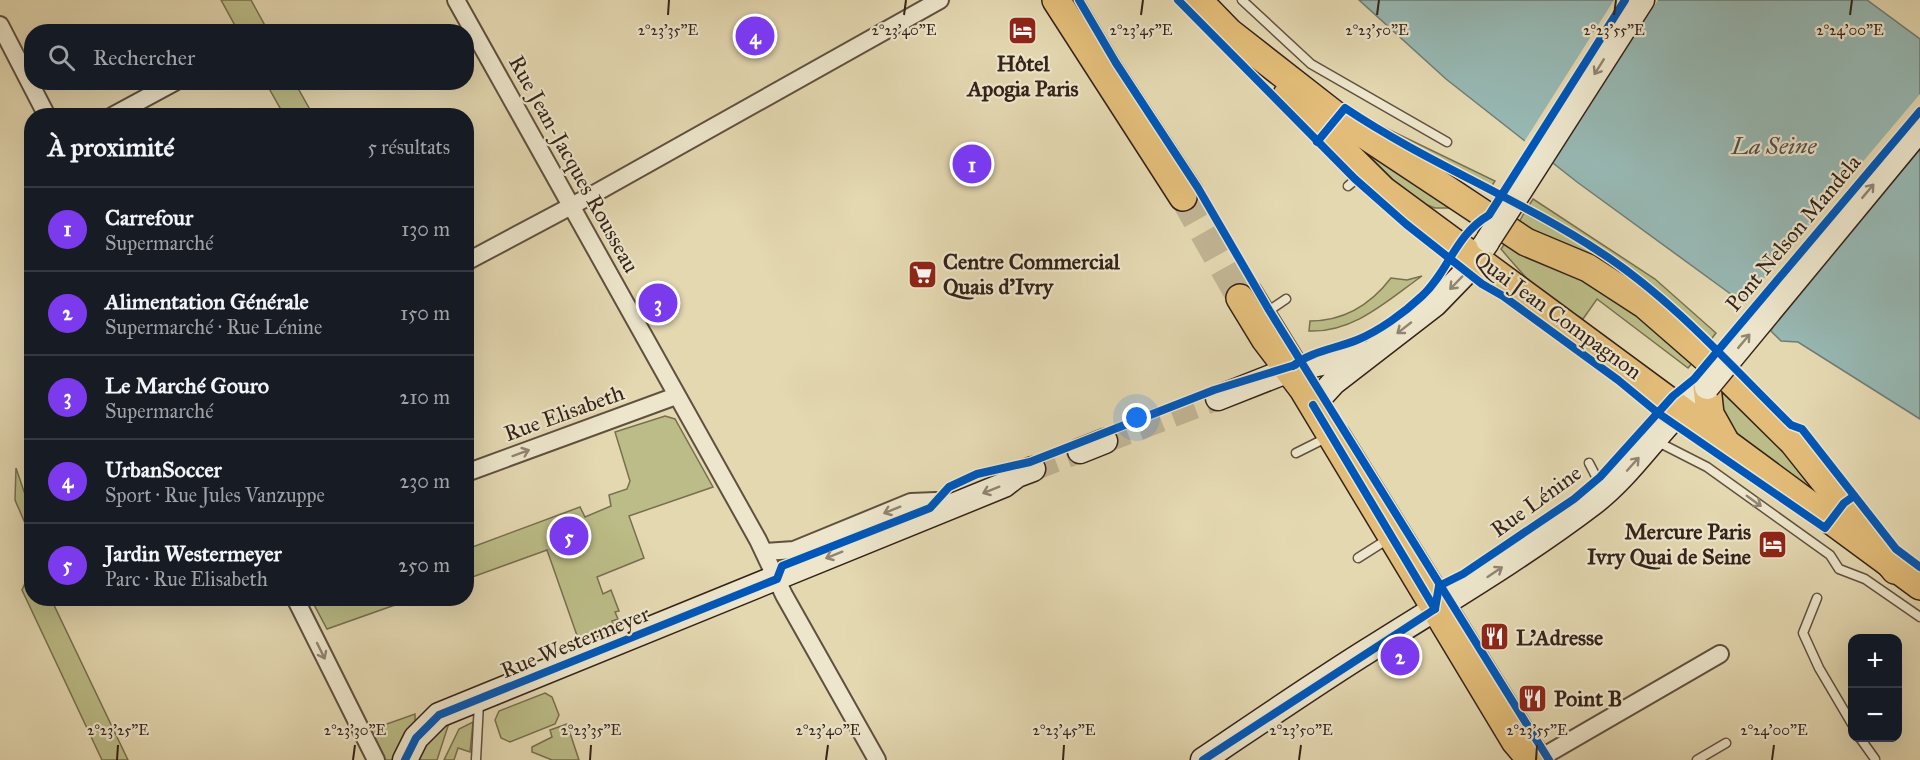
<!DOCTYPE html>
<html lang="fr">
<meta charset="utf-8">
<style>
body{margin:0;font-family:"IM FELL Great Primer",serif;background:#20242c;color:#f1f3f6}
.controls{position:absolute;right:18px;bottom:18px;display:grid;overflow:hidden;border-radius:12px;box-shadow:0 6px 24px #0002}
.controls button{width:54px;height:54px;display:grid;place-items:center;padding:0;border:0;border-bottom:2px solid #363941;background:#171b24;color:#f1f3f6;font:30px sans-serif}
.you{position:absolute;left:1137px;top:418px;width:21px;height:21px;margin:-15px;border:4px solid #fff;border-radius:50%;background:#1a73e8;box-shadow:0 0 0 9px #1a73e833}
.badge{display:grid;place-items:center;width:39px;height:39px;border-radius:50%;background:#7c3aed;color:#fff;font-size:20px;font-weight:700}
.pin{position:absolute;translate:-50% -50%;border:3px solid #fff;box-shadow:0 2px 6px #0006}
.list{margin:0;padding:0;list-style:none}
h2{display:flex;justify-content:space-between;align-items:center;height:78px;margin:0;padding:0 24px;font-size:26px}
h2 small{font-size:20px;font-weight:400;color:#9ea1a6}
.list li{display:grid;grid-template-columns:39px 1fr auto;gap:18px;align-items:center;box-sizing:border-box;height:84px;padding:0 24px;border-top:2px solid #363941}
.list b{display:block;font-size:22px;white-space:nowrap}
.list p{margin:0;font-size:20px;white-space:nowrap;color:#9ea1a6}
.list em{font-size:20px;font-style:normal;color:#9ea1a6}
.icon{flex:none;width:33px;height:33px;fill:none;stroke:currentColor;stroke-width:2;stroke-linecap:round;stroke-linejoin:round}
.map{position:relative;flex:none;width:1920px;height:760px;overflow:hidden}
.search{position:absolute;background:#171b24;box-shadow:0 6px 24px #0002;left:24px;top:24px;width:450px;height:66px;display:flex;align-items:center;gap:15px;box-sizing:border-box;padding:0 21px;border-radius:24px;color:#9ea1a6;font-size:22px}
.panel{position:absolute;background:#171b24;box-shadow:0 6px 24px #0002;left:24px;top:108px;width:450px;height:498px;border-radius:24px}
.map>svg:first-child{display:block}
.green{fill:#bbbc87;stroke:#786f50;stroke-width:1.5}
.water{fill:#97b8b3;stroke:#6f7c75;stroke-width:1.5}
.pier{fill:#e4d8b1}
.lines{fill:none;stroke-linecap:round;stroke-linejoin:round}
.secondary-tunnel{stroke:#c1b493;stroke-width:24;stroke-dasharray:24 12;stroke-linecap:butt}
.primary-tunnel{stroke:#c1b493;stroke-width:27;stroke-dasharray:27 14;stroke-linecap:butt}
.lane-casing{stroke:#60503f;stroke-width:11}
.street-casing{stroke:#60503f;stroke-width:20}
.secondary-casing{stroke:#342219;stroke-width:27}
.primary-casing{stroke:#342219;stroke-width:30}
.lane{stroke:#ede6cc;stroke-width:8}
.street{stroke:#ede6cc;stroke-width:16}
.secondary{stroke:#ede6cc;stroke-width:24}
.primary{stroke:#e2bc78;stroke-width:27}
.secondary-bridge-casing{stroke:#342219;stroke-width:27;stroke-linecap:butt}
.secondary-bridge{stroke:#ede6cc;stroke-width:24}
.cycleway-casing{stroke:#ede6cc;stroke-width:11}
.cycleway{stroke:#0057b8;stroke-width:8}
.oneway{stroke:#908472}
.ticks{fill:none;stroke:#342219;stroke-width:2}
.labels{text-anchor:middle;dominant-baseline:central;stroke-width:4.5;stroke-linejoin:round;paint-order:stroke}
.poi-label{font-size:22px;font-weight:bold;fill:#342219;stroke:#ede6cc;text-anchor:start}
.street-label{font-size:22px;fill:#342219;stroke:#ede6cc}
.water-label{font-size:24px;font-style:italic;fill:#524f47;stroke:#ede6cc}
.ticks-label{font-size:15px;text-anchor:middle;fill:#342219;stroke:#ede6cc;stroke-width:4.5;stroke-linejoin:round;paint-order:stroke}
</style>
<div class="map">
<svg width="1920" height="760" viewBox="0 0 1920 760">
<rect width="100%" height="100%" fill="#e4d8b1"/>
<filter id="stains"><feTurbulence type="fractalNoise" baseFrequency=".00333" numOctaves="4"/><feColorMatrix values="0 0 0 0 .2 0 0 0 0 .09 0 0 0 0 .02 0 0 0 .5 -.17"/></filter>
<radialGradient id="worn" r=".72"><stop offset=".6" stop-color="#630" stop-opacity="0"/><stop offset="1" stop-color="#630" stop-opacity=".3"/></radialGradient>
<g class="green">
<polygon points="221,0 251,0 268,31 238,31"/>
<polygon points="266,83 295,83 313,115 284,115"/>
<polygon points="1369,120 1495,181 1491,187 1389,134"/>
<polygon points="1341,133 1453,208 1435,208 1411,199"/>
<path d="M1533 199 1655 279 1716 333 1710 341C1675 308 1641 275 1600 248 1577 233 1552 220 1528 207Z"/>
<polygon points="1524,213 1598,254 1658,300 1516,228"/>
<path d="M1506 242 1596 283 1694 361 1688 368 1597 299 1583 319C1545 301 1528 281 1501 249Z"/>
<path d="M1422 276C1388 300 1354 333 1309 331L1310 321C1345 321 1371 304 1391 278L1407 280Z"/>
<polygon points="1724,392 1792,458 1821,498 1723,423 1720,399"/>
<polygon points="665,416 675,419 713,487 629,516 644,558 597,577 603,594 611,590 619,611 615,612 618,619 612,621 615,630 580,644 547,550 467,579 467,549 580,507 585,517 611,506 609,495 627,489 630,481 615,432"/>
<polygon points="16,468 31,512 31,537 15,500"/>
<polygon points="31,578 32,598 51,599 128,760 102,760 22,590 27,579"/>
<polygon points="311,599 412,599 327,629"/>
<polygon points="545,693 552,697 559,715 555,724 510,742 501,738 495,720 499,711"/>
<polygon points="415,714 415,725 394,760 381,760 367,731"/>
<polygon points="473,722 470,752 458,748 454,760 444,760 459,729"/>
<polygon points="449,723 437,760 414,760 435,730"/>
<polygon points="567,724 579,760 552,760 532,752 532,747 552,737 550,730"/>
</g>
<polygon class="water" points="1359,0 1867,0 1920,39 1920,419 1798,342 1781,341 1771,331 1775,324 1743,303 1577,182 1446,79"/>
<g class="pier">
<polygon points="1614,0 1658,0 1552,165 1524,142"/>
<polygon points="1920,94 1920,148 1769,333 1771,325 1741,306"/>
</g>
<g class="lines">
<g class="secondary-tunnel">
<polyline points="1105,441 1218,398"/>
<polyline points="1033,469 1080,451"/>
</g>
<polyline class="primary-tunnel" points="1183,197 1240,298"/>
<defs>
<g id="lane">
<polyline points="1079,0 1116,63 1198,188"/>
<polyline points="1242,0 1311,64 1447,142"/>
<polyline points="1348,186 1361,175"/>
<polyline points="1256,287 1304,365"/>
<polyline points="1267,312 1286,299"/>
<polyline points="1344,430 1546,755"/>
<polyline points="1656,441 1707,467 1830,555 1839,569 1865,579 1920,617"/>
<polyline points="1296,453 1328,437"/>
<polyline points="1589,463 1604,492"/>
<polyline points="1358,558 1388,539"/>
<polyline points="1817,598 1803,633 1819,668 1852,724"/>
<polyline points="1860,738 1875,759"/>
<polyline points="476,760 479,703"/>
<polyline points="1697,760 1726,743"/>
</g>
<g id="street">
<polyline points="456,0 758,540 784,595 877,760"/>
<polyline points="0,25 47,116"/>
<polyline points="112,116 175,82"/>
<polyline points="466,262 592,195 940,0"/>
<polyline points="466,473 676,396"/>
<polyline points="765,552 794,550 911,502 936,501 946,508"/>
<polyline points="295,598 376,760"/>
<polyline points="1537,760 1720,654"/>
</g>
<g id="secondary">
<polyline points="1512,203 1642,0"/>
<polyline points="1218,398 1289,370 1364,354"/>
<polyline points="1313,405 1334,382 1435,304 1466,272 1487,242"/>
<polyline points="1080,451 1105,441"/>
<polyline points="405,760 416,738 439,715 1004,485 1017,475 1033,469"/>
<path d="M1203 760C1258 723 1313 685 1369 650 1445 602 1522 557 1593 503 1636 470 1663 420 1707 387"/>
</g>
<g id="primary">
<polyline points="1056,0 1183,197"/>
<polyline points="1198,0 1229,32 1339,118 1526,242 1588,268 1645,305 1722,372 1793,442 1895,570"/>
<polyline points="1287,95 1383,190 1920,586"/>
<polyline points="1240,298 1265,339 1303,389 1515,741 1531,760"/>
<polyline points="1707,387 1710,414 1724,439"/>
</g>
</defs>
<use href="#lane" class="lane-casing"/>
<use href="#street" class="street-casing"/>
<use href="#secondary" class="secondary-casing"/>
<use href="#primary" class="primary-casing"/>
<use href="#lane" class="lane"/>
<use href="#street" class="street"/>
<use href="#secondary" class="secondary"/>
<use href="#primary" class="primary"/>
<defs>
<g id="secondary-bridge">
<polyline points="1488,240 1512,203"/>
<polyline points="1707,387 1920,129"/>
</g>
</defs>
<use href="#secondary-bridge" class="secondary-bridge-casing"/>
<use href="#secondary-bridge" class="secondary-bridge"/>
<defs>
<g id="cycleway">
<polyline points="1079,0 1116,63 1198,188 1269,310 1549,760"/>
<polyline points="1178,0 1355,179 1406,224 1482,284 1503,296 1618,380 1658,413 1825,528 1844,503 1854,496"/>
<path d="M1317 142 1345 108C1427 163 1520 199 1603 254 1673 300 1731 366 1791 425L1802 429 1896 549 1920 567"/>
<path d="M1293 366C1311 351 1335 349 1357 340 1379 331 1404 313 1422 296 1449 271 1454 236 1489 215L1625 0"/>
<polyline points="1313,405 1435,609"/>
<polyline points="405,760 416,738 439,715 777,579 782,566 930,508 949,487 977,474 1030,462 1214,390 1295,365"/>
<polyline points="1203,760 1435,609 1439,586 1463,574 1574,499 1600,477 1673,396 1694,379 1920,111"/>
</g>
</defs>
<use href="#cycleway" class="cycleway-casing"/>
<use href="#cycleway" class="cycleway"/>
</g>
<defs><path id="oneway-shaft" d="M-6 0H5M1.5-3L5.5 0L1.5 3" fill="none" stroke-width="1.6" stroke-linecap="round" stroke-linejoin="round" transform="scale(1.5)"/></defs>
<g class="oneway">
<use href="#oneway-shaft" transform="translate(1599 67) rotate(122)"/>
<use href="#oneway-shaft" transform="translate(1868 191) rotate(-50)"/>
<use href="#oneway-shaft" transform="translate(1456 283) rotate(134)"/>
<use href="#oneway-shaft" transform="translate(1404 328) rotate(142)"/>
<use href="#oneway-shaft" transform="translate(1744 341) rotate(-50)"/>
<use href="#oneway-shaft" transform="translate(521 453) rotate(-20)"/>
<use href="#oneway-shaft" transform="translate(1633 464) rotate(-48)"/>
<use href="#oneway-shaft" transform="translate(991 490) rotate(158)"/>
<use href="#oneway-shaft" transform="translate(1754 501) rotate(36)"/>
<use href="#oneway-shaft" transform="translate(892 510) rotate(158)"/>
<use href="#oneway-shaft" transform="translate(834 555) rotate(158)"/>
<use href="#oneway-shaft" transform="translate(1495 572) rotate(-34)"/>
<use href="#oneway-shaft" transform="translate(321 651) rotate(64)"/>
</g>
<path class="ticks" d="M668 15 669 0M904 15 906 0M1141 15 1143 0M1377 15 1379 0M1614 15 1616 0M1850 15 1852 0M117 760 118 745M353 760 355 745M590 760 591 745M826 760 828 745M1063 760 1064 745M1299 760 1301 745M1536 760 1537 745M1772 760 1774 745"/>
<defs>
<symbol id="hotel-square" viewBox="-11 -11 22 22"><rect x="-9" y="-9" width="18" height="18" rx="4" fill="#8f2418" stroke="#ede6cc"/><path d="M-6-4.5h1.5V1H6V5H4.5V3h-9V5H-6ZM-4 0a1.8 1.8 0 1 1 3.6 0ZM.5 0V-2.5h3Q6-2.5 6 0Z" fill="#fff"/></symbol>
<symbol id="supermarket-square" viewBox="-11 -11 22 22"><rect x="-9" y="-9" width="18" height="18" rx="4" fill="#8f2418" stroke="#ede6cc"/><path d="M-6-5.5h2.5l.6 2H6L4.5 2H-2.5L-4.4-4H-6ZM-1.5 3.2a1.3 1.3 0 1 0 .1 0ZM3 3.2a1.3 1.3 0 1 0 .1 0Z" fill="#fff"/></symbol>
<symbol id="restaurant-square" viewBox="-11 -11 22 22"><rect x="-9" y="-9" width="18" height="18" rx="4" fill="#8f2418" stroke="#ede6cc"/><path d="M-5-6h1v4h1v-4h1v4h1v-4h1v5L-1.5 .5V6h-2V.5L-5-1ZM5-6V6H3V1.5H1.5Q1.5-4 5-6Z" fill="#fff"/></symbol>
</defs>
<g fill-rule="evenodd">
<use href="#hotel-square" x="1006" y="14" width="33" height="33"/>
<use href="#supermarket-square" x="906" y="258" width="33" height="33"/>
<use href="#hotel-square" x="1756" y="528" width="33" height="33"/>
<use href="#restaurant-square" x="1478" y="620" width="33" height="33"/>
<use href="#restaurant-square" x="1516" y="682" width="33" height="33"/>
</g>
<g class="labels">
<g class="poi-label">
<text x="1023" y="63" text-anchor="middle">Hôtel<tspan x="1023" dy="25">Apogia Paris</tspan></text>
<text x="943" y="261">Centre Commercial<tspan x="943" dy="25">Quais d'Ivry</tspan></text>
<text x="1751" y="531" text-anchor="end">Mercure Paris<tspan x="1751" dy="25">Ivry Quai de Seine</tspan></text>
<text x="1516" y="637">L'Adresse</text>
<text x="1554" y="698">Point B</text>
</g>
<g class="street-label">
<text transform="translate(574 164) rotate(61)">Rue Jean-Jacques Rousseau</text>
<text transform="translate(1793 233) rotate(-50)">Pont Nelson Mandela</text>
<text transform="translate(1558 315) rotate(36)">Quai Jean Compagnon</text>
<text transform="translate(564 413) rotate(-20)">Rue Elisabeth</text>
<text transform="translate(1536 501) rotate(-36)">Rue Lénine</text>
<text transform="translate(575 642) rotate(-22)">Rue Westermeyer</text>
</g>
<g class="water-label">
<text x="1774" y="146">La Seine</text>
</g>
</g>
<g class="ticks-label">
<text x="668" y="35">2°23'35"E</text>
<text x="904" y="35">2°23'40"E</text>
<text x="1141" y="35">2°23'45"E</text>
<text x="1377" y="35">2°23'50"E</text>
<text x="1614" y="35">2°23'55"E</text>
<text x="1850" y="35">2°24'00"E</text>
<text x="118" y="735">2°23'25"E</text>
<text x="355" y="735">2°23'30"E</text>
<text x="591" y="735">2°23'35"E</text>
<text x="828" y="735">2°23'40"E</text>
<text x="1064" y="735">2°23'45"E</text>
<text x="1301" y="735">2°23'50"E</text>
<text x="1537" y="735">2°23'55"E</text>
<text x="1774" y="735">2°24'00"E</text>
</g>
<rect width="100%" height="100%" filter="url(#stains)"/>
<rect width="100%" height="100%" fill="url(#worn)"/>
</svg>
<div class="controls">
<button>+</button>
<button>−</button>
</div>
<div class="you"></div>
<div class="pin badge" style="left:972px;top:164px">1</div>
<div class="pin badge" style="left:1400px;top:656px">2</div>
<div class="pin badge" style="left:658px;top:303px">3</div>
<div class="pin badge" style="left:755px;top:36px">4</div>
<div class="pin badge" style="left:569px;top:536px">5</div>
<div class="search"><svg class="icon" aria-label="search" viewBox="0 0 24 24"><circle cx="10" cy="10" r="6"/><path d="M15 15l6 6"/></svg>Rechercher</div>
<section class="panel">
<h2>À proximité<small>5 résultats</small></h2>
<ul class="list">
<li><span class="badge">1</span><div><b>Carrefour</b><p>Supermarché</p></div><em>130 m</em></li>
<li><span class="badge">2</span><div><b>Alimentation Générale</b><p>Supermarché · Rue Lénine</p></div><em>150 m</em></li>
<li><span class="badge">3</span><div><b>Le Marché Gouro</b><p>Supermarché</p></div><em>210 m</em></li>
<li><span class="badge">4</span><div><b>UrbanSoccer</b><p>Sport · Rue Jules Vanzuppe</p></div><em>230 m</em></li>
<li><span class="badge">5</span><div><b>Jardin Westermeyer</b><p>Parc · Rue Elisabeth</p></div><em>250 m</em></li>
</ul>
</section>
</div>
